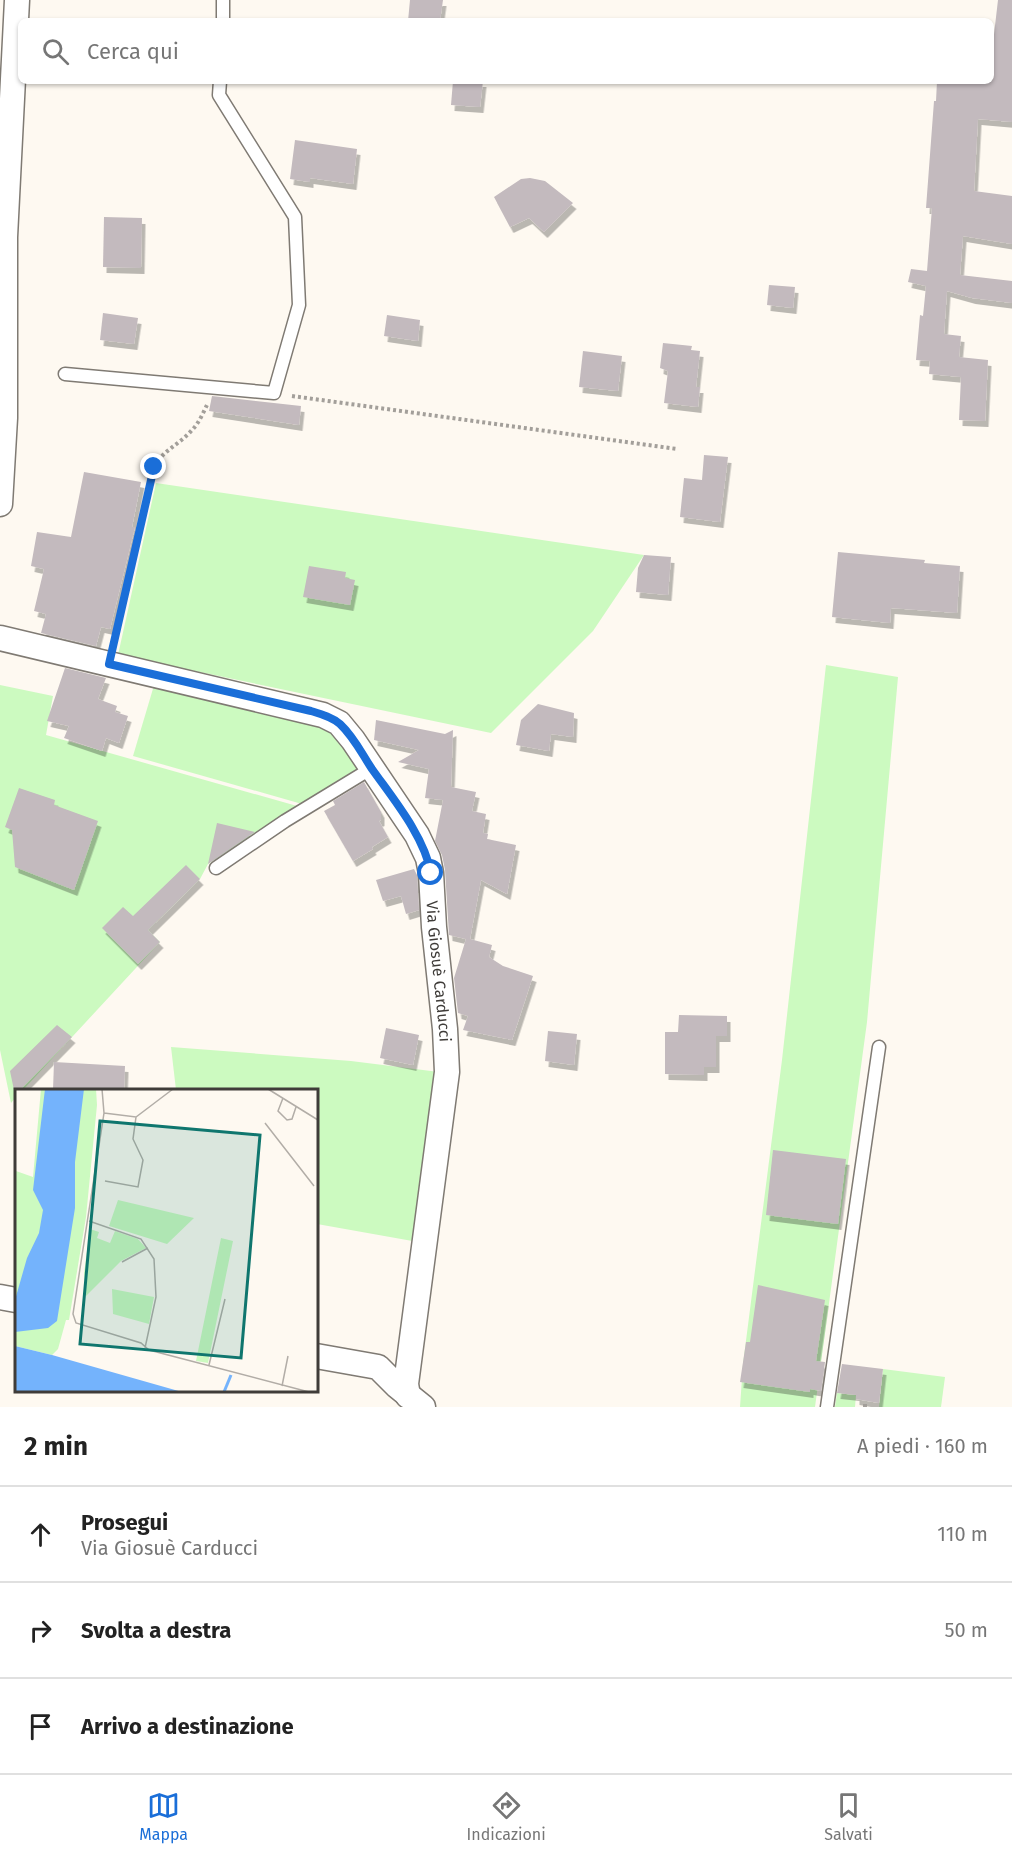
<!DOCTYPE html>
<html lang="it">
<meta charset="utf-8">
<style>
body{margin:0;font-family:"Fira Sans",sans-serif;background:#f2f2f2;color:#222}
.stop{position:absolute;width:18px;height:18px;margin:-14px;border:4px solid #1a6ed8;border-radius:50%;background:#fff}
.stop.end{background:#1a6ed8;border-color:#fff;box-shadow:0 2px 6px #0008}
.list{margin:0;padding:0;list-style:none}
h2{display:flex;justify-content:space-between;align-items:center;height:78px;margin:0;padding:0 24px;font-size:26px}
h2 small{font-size:20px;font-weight:400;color:#767676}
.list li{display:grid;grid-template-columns:39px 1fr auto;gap:18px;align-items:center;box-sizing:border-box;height:96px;padding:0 24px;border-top:2px solid #e0e0e0}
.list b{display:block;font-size:22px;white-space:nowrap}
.list p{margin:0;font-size:20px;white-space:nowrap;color:#767676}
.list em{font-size:20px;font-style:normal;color:#767676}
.icon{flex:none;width:33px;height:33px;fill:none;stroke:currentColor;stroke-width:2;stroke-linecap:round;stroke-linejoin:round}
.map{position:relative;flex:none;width:1012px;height:1407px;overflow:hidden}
.search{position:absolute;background:#fff;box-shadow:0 2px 4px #0004;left:18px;right:18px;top:18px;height:66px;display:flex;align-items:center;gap:15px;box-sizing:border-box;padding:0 21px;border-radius:9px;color:#767676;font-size:22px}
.sheet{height:366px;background:#fff}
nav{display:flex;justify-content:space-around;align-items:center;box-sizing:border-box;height:84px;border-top:2px solid #e0e0e0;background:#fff;font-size:16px;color:#767676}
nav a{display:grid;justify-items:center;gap:3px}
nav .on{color:#1a6ed8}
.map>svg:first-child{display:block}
.green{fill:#ccfac0}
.building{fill:#c3babe;filter:url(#shadow)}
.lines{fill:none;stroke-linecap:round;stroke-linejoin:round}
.service-casing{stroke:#7f7a73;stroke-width:15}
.minor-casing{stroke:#7f7a73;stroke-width:27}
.path{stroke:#a39f9a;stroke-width:4;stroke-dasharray:3 3;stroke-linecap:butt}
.service{stroke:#fff;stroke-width:12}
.minor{stroke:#fff;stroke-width:24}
.route{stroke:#1a6ed8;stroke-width:8}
.labels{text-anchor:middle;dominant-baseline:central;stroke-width:6;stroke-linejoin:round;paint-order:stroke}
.street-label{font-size:16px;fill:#3f3c39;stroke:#fef9f1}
.inset-river{fill:none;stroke:#74b3fc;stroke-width:3}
.inset-road{fill:none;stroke:#b2ada7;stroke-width:1.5}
.view{fill:#0f766e;fill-opacity:0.15;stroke:#0f766e;stroke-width:3}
.inset-edge{fill:none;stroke:#3f3c39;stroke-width:3}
</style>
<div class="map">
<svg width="1012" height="1407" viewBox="0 0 1012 1407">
<defs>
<filter id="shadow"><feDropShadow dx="3.5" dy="6" stdDeviation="0" flood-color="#0004"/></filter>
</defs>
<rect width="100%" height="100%" fill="#fef9f1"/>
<g class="green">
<polygon points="156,483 644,555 593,631 491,733 118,655"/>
<polygon points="826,665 898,677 867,1022 815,1407 740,1407 743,1364 782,1060"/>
<polygon points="155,682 328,729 362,767 302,804 133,756"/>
<polygon points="0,685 53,696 46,735 297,806 208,864 200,879 148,930 160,942 23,1090 16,1090 16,1097 11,1103 0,1050"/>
<polygon points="171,1047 351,1061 439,1072 418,1242 317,1224 316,1090 176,1090"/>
<polygon points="883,1369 945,1377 941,1407 879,1407"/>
<polygon points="837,1393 856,1395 855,1407 835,1407"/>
</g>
<g class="building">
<polygon points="410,0 443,0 440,21 408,21"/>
<polygon points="998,0 1012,0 1012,122 978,119 974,191 1012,196 1012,244 963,236 960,275 1012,281 1012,303 972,298 947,291 944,334 961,336 959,357 988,360 985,421 959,420 961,377 929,374 930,361 916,360 920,315 923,316 926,286 908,282 911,269 927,271 932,208 926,208 934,101 936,101 937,81 991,81 991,60"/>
<polygon points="453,81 483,81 480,107 451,105"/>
<polygon points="295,140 357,149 353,184 310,178 310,182 290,179"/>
<polygon points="530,178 545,181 573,203 544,232 529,218 510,227 494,197 521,179"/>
<polygon points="104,217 142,218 141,268 103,267"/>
<polygon points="769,285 795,287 793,308 767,305"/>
<polygon points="103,313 138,318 134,344 100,340"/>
<polygon points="387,315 420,320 418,341 384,336"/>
<polygon points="663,343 692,346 691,350 700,351 696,387 700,387 698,407 664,403 668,371 660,368"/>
<polygon points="583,351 622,356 618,391 579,387"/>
<polygon points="212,396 301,406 299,425 209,411"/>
<polygon points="704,455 728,457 720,522 680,517 684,478 702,480"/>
<polygon points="84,472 141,482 132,527 135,527 110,629 101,627 96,646 41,633 46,614 34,611 44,569 31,566 37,532 71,537"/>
<polygon points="838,552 925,560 924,563 960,566 957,613 891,608 890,623 832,617"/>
<polygon points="644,555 671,557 668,595 636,592 638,568"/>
<polygon points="309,566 346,572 345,578 355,580 350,605 303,597"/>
<polygon points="65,668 106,678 98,699 117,706 115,712 128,716 119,743 106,738 102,751 64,738 69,726 47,721"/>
<polygon points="538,704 574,713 573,737 551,734 549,751 516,745 521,720"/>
<polygon points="376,720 445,734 453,730 451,787 476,792 472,811 486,814 483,833 488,834 487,839 516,845 507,894 481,880 470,939 492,945 489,957 503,966 533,976 512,1040 463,1030 468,1016 458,1013 454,978 466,939 449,935 445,870 442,855 435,841 443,800 425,798 429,769 398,762 419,750 374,740"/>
<polygon points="364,782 381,812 381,820 379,821 388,837 372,847 373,849 353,861 324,811 335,805 333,801"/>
<polygon points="19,788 55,800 54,805 98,821 74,890 15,867 12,830 5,827"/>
<polygon points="217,823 255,832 208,864"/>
<polygon points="186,865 200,879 148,930 160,942 138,964 102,928 123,907 133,916"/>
<polygon points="414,869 417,875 419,910 406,914 401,896 383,901 376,880"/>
<polygon points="679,1015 727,1016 727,1036 716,1036 716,1067 704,1067 704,1075 665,1074 665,1032 678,1032"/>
<polygon points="57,1025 72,1037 20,1090 16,1090 15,1095 10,1071"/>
<polygon points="386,1028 419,1035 413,1065 380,1058"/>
<polygon points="548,1031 577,1034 574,1065 545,1061"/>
<polygon points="54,1062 125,1066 124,1090 53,1090"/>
<polygon points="773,1150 846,1159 838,1224 766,1215"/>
<polygon points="758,1285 825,1300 816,1361 825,1362 821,1391 810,1389 810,1392 740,1382 746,1342 750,1342"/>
<polygon points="842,1364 883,1369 879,1403 856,1399 856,1395 837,1393"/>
</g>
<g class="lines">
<defs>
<g id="service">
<polyline points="223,21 223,0"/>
<polyline points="65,374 274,393 299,305 295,217 219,95 220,81"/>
<polyline points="216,868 285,821 372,768"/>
<polyline points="827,1407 879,1047"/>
</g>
<g id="minor">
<polyline points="0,504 5,418 5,237 17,0"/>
<path id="s1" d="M0 638 323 715 339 723 353 740 417 835 428 858 431 873 434 927 445 1029 447 1072 406 1384 408 1396"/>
<polyline points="0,1297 16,1300"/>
<polyline points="316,1356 378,1367 397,1386 423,1407"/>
</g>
</defs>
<use href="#service" class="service-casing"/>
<use href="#minor" class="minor-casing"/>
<g class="path">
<polyline points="292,396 677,449"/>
<path d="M114 641 154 467C162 451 180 444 192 430 199 423 203 413 207 405"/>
<polyline points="865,1407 865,1401"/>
</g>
<use href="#service" class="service"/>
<use href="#minor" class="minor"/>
</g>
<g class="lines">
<path class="route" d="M154 467 109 664 311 711C321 714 332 717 340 724 354 737 362 754 372 769 394 800 424 836 431 873"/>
</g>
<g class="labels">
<g class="street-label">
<text stroke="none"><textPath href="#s1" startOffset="626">Via Giosuè Carducci</textPath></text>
</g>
</g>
<g transform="translate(15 1089)">
<rect width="303" height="303" fill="#fef9f1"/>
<path d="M26 0H81L82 16 71 128 54 231H51L43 260 37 266 0 257V77L1 82 18 88ZM103 111 179 129 152 155 94 137ZM75 140 84 143 82 149 95 154 100 142 123 150 131 159 106 172 71 207 69 184ZM206 149 218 152 193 274 181 272ZM97 200 139 208 134 235 98 225Z" fill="#ccfac0"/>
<path d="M30 0H69L60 73V119L42 232 33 239 0 243V211L12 169 24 144 28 121 18 101ZM0 257 37 266 167 303H0Z" fill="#74b3fc"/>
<path class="inset-river" d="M209 303 216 286"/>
<path class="inset-road" d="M87 0 89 24 58 225 61 234 126 254 134 261 294 303M253 0 303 31M268 9 263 22 272 31 277 30 281 18M89 24 121 28 158 0M250 34 299 97M90 92 123 98 128 71 118 50 121 28M74 132 126 150 139 170 141 208 130 259M107 173 133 159M194 276 210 210M267 297 273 267"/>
<path class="view" d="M85 32 245 46 226 269 65 255Z"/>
<rect width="303" height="303" class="inset-edge"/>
</g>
</svg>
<div class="stop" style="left:431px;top:873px"></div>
<div class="stop end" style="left:154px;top:467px"></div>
<div class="search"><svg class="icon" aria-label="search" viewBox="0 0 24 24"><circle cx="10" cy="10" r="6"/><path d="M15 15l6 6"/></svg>Cerca qui</div>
</div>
<section class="sheet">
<h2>2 min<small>A piedi · 160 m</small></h2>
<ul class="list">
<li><svg class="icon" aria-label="ahead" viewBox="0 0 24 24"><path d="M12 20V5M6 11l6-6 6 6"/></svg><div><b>Prosegui</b><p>Via Giosuè Carducci</p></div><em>110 m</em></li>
<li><svg class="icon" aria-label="right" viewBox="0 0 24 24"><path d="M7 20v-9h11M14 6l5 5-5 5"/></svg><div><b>Svolta a destra</b></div><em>50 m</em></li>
<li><svg class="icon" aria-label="arrive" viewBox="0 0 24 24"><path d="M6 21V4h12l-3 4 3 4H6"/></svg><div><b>Arrivo a destinazione</b></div></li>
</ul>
</section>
<nav>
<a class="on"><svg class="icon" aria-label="map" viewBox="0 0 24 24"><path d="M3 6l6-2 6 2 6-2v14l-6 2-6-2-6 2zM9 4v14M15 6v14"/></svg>Mappa</a>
<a><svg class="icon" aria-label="directions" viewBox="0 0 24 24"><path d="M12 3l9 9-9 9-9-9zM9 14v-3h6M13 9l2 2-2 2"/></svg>Indicazioni</a>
<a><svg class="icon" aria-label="saved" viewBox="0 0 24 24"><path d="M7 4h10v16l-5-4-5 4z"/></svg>Salvati</a>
</nav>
